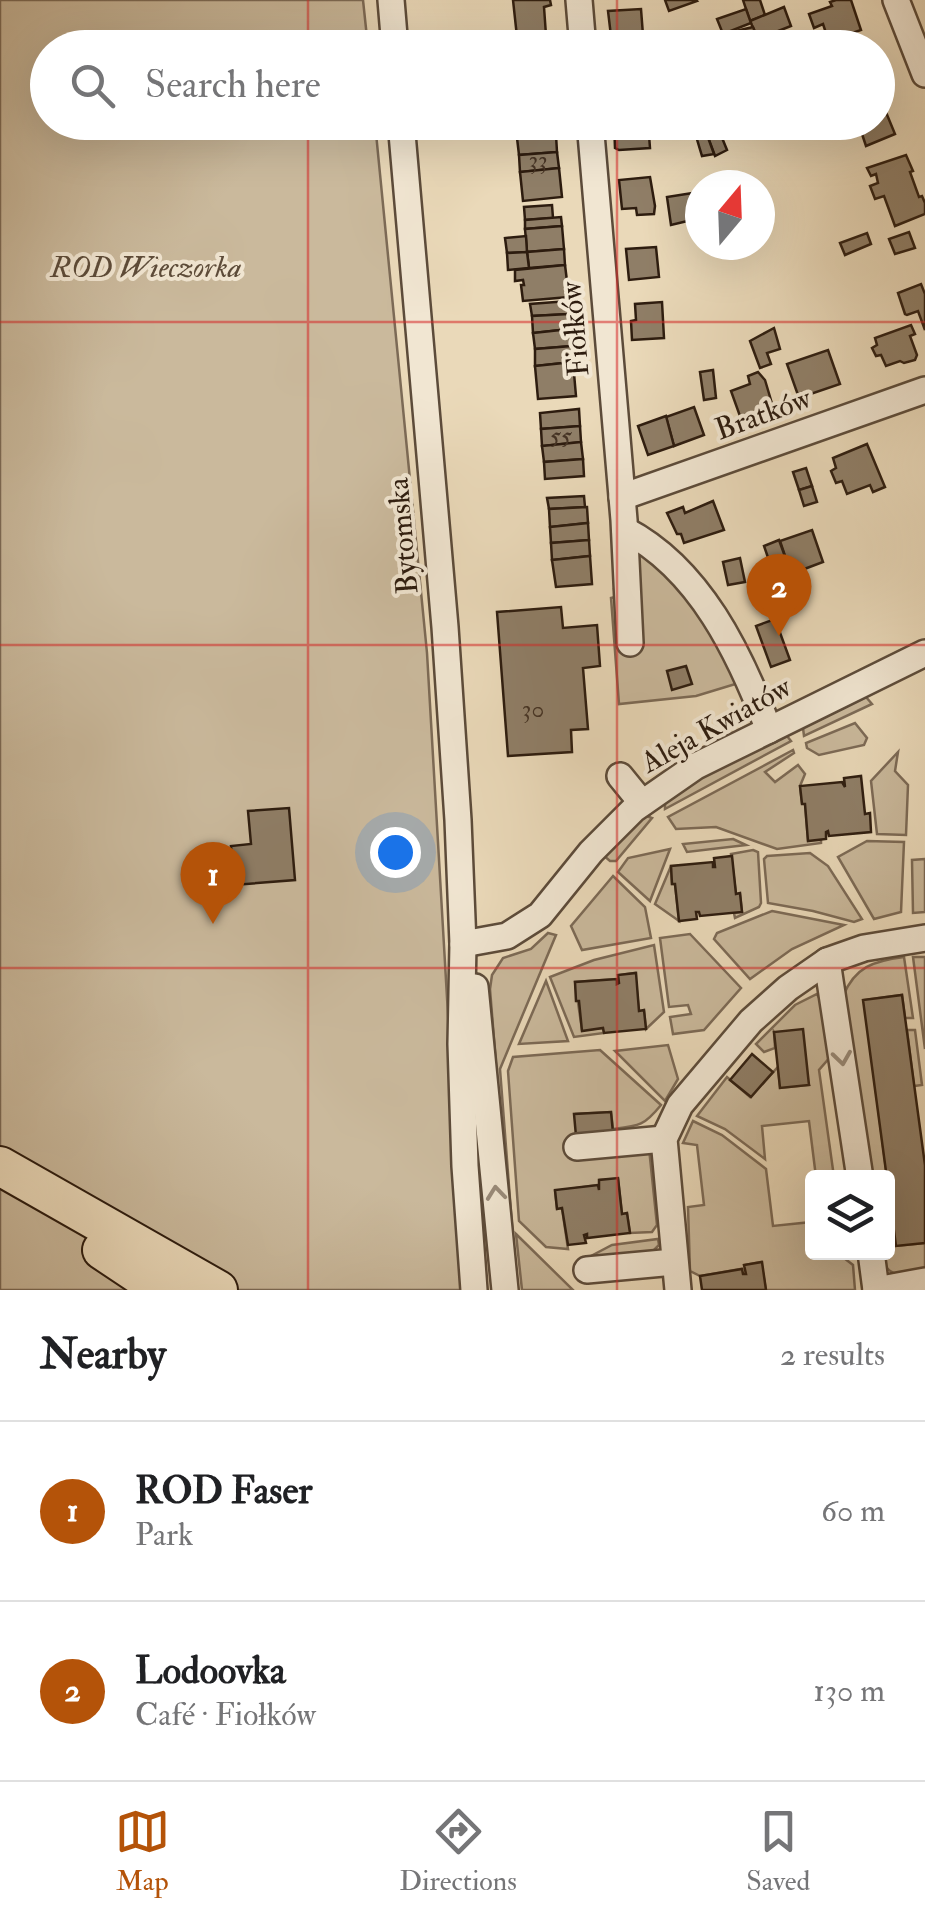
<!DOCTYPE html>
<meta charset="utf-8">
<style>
body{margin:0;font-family:"IM FELL Double Pica",serif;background:#f2f2f2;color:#202124}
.controls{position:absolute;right:30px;bottom:30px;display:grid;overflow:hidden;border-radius:10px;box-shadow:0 10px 40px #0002}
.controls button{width:90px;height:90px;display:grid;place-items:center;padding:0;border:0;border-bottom:2px solid #e0e0e0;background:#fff;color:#202124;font:50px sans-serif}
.compass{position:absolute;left:685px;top:170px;width:90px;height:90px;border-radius:50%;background:#fff;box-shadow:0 10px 40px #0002;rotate:19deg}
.you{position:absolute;left:395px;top:852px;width:35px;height:35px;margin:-25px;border:8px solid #fff;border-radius:50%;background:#1a73e8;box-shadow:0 0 0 15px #1a73e833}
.badge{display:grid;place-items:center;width:65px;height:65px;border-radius:50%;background:#b45309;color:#fff;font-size:32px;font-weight:700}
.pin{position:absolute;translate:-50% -82px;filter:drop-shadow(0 2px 5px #0008)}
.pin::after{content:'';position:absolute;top:52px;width:35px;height:30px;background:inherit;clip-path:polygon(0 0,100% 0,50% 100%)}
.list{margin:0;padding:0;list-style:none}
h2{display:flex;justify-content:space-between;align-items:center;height:130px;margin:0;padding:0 40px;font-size:42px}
h2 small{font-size:32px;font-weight:400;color:#757577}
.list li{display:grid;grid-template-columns:65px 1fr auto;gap:30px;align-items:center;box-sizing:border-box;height:180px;padding:0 40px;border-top:2px solid #e0e0e0}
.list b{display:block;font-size:38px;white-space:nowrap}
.list p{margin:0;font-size:32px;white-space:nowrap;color:#757577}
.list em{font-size:32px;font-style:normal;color:#757577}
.icon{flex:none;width:55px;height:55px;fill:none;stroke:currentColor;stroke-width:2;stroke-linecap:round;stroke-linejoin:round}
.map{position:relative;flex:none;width:925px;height:1290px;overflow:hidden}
.search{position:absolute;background:#fff;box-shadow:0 10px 40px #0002;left:30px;right:30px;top:30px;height:110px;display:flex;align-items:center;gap:25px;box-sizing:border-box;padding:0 35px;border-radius:55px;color:#757577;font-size:38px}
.sheet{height:490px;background:#fff}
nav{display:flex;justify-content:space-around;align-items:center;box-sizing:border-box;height:140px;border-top:2px solid #e0e0e0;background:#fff;font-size:28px;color:#757577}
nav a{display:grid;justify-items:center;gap:5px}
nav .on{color:#b45309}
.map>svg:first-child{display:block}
.green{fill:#cab99c;stroke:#7c6a56;stroke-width:2.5}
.building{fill:#8f7e67;stroke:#2d1c0f;stroke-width:2.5}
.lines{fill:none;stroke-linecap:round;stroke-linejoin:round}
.minor-casing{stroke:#5c4b3a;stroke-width:30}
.highway-casing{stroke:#2d1c0f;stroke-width:42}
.minor{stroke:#f1e6d2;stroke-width:25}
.highway{stroke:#ead9b9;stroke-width:38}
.oneway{stroke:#998b7a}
.grid{fill:none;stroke:#d62828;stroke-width:2.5;stroke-opacity:0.55}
.labels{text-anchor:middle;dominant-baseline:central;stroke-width:8;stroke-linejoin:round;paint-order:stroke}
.number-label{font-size:25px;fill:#463425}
.park-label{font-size:30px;font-style:italic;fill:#5c4b39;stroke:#f1e6d2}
.street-label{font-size:30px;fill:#2d1c0f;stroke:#f1e6d2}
</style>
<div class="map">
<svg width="925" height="1290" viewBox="0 0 925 1290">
<rect width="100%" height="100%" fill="#ead9b9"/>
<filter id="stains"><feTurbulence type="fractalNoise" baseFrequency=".002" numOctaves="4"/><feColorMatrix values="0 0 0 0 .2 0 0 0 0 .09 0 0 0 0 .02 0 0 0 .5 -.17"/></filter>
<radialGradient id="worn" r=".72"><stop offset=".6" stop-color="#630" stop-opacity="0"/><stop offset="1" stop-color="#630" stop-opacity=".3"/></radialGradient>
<g class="green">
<polygon points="0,0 363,0 368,47 48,48 48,122 375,123 427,653 464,1290 0,1290"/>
<polygon points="630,545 676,579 742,682 696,696 619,704 611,598 615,597 614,589 621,588 617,609 622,653 637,652"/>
<polygon points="866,697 872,704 804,736 803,728"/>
<polygon points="855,723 867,738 864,745 819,755 807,748 806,743"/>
<path d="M787 736 791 741 665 809V801C704 775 744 753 787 736Z"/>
<polygon points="793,750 794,753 765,772 775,782 798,765 805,774 800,786 802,803 805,804 808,840 821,840 821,843 777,849 716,827 676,829 668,817"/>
<polygon points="898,752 895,771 908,785 906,835 877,834 871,781"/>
<polygon points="644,815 652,818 616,861 610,861 603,855"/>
<polygon points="733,839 746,845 687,852 683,844"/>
<polygon points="867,841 904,842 901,912 874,919 838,857"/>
<polygon points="670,849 650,901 618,872 628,858"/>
<polygon points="753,850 758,852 761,903 759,907 735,918 734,913 742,912 740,894 736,894 731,854"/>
<polygon points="810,853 828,866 862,919 854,922 813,911 768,903 764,859 767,856"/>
<polygon points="925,859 925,912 913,913 912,860"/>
<polygon points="671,866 672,884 675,884 679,921 655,904"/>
<polygon points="613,876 645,907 651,938 582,950 571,926"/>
<polygon points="772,911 844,925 792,949 750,979 714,939 717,933"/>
<polygon points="548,933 556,935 500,1069 517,1290 514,1290 490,989 492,975 503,958 531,949"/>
<polygon points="690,934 741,988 704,1030 673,1034 670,1017 691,1014 688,1005 669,1007 660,938"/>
<polygon points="654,945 664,1012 646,1029 644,1011 639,1011 635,973 619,975 619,983 617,984 616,979 575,982 582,1030 603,1028 604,1033 574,1037 550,977 594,960"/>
<path d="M904 957 913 1018H905L902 995 864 1000 887 1177H866L843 996C855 967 873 961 904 957Z"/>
<polygon points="913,957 925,957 925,1049"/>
<polygon points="546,981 568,1041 519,1044"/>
<polygon points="817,994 827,1013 831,1056 819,1070 834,1177 816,1177 809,1121 762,1126 765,1159 725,1129 697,1116 727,1077 750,1097 778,1067 780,1088 809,1085 774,1032 775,1048 764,1052 756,1044 795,1005"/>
<polygon points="907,1030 915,1030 922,1085 914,1086"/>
<polygon points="668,1045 678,1079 665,1101 615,1051"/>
<path d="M600 1050 661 1105C644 1126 639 1126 613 1129L611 1112 575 1114 649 1148 657 1225 652 1232 630 1233 627 1214H622L618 1179 600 1180 599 1190 598 1185 555 1191 557 1208H562L568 1249 546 1247 519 1221 508 1071 513 1057Z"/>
<polygon points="693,1121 722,1135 766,1169 773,1226 812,1222 812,1252 843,1253 844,1258 853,1265 855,1290 766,1290 761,1262 745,1265 746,1274 743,1274 741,1269 700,1276 690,1271 688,1207 704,1205 697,1145 683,1143"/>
<path d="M888 1180 896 1246 925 1243V1271C897 1276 891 1279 876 1253L888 1252Z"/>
<polygon points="516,1234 573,1290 522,1290"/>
<polygon points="658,1239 659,1245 653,1251 589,1257 612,1245"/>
</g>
<g class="building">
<polygon points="513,0 550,0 551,5 544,7 546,35 517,37"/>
<polygon points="665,0 696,0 697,1 669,11"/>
<polygon points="743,0 760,0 765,15 750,21"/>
<polygon points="836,0 851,0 861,30 844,36 847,43 831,48 823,24 814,28 809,14 832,6 830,2"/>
<polygon points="784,7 791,26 758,39 750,21"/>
<polygon points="641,9 644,48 608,48 607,37 611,36 608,11"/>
<polygon points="746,9 751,23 723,34 717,19"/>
<polygon points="753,27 758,39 737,45 732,32"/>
<polygon points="883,105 895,134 866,146 858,122 878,122 878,107"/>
<polygon points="516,122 555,122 556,135 517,138"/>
<polygon points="614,122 648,122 650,148 619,150 615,148"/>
<polygon points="718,128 727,150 715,156 706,132"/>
<polygon points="706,132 714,154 702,156 696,136"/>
<polygon points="556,135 557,152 519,155 517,138"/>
<polygon points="557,152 559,168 520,172 519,155"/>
<polygon points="906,155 913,171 910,172 919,197 922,196 925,203 925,214 895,226 884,196 875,199 870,186 878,183 876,174 871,176 867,168"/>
<polygon points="559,168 562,197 523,201 520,172"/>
<polygon points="650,177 655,206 654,214 637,215 636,208 622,209 619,180"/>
<polygon points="699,192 700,218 671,225 667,197"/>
<polygon points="552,205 553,218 525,220 524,207"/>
<polygon points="561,217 562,226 525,229 525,220"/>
<polygon points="562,226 564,249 527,252 525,229"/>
<polygon points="909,232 915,248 895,254 889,239"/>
<polygon points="867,233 871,244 845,255 840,243"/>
<polygon points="526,236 527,252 507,253 505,238"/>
<polygon points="656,247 659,277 629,280 626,249"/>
<polygon points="564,249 565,265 529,268 527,252"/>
<polygon points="527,252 529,268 508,270 507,253"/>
<polygon points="565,265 569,297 523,301 521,285 524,285 523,280 515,281 515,270"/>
<polygon points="921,284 925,294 925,330 918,311 907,315 905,314 898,293"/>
<polygon points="568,301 569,314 532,316 530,304"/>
<polygon points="662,302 664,338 632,340 631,321 636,320 635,304"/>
<polygon points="569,314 570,329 533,333 532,316"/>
<polygon points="911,325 915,334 910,336 917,355 915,360 904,363 900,361 886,366 881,355 876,356 872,348 877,345 875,338"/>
<polygon points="774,328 780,349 767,353 771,364 760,368 750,341"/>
<polygon points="570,329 572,346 535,349 533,333"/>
<polygon points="572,346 573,362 535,366 535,349"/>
<polygon points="828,350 840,384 799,398 787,364"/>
<polygon points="573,362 576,396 538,399 535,366"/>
<polygon points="713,370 716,398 704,400 700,372"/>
<polygon points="758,372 765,380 773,407 741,419 731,391 750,384 748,376"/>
<polygon points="694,407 704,435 674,446 666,417"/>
<polygon points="579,409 580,426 541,429 540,413"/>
<polygon points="666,416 674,446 648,455 638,426"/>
<polygon points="580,426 581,442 542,446 541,429"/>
<polygon points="581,442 583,459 544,462 542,446"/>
<polygon points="867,444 885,487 873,492 870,485 847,494 842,481 836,483 831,471 836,468 833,458"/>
<polygon points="583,459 584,476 545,479 544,462"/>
<polygon points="806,468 812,486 799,490 793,472"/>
<polygon points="812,486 817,502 804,506 799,490"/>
<polygon points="584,496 585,507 549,509 547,498"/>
<polygon points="713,501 724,530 684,543 681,534 677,534 667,513 683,507 685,513"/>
<polygon points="587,507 588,523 550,527 549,509"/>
<polygon points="588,523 589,540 551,543 550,527"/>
<polygon points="812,530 823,562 791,574 780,541"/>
<polygon points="589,540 590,556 552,560 551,543"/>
<polygon points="779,540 791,573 775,578 764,546"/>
<polygon points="590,556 592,584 556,587 552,560"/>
<polygon points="740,558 745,582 728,585 723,562"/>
<polygon points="561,607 563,628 597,625 600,666 583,668 588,729 571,730 572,752 508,756 497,612"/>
<polygon points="775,619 790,660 771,667 756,626"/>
<polygon points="686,666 692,684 672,690 667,671"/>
<polygon points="861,776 865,814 870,813 871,832 829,836 828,831 826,832 826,839 808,841 805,804 802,804 800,786 842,782 845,787 844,778"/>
<polygon points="289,808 295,880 234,885 231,846 251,844 248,811"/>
<polygon points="732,856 736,894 740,893 742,912 700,916 699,912 696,912 697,919 679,921 675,884 672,884 671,866 713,862 713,867 715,867 714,858"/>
<polygon points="636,973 639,1011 644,1010 646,1029 604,1033 603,1028 582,1031 579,1001 576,1001 575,982 617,979 617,984 619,983 618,975"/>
<polygon points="902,995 925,1165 925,1243 896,1246 863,1000"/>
<polygon points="803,1029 809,1085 780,1088 774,1032"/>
<polygon points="752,1054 773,1072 751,1097 730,1080"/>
<polygon points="611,1112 613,1133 576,1136 574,1114"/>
<polygon points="618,1178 622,1214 627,1213 630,1233 587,1238 587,1234 584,1235 586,1243 568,1245 562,1208 557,1209 555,1190 598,1185 599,1190 599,1180"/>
<polygon points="762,1262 766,1290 702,1290 700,1276 742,1269 743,1274 746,1274 744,1265"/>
</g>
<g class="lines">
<defs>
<g id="minor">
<polyline points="391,0 395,48"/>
<polyline points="579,0 583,48"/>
<polyline points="896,0 925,74"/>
<polyline points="401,122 445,627 458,820 463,944 461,1044 465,1166 474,1290"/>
<polyline points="590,122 624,520 630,643"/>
<polyline points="622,497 925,390"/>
<path d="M625 530C700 569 740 654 769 730"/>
<polyline points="620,776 642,803"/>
<polyline points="463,944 507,936 540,915 591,852 634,809 696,766 925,653"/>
<polyline points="827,961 860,1178"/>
<polyline points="475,987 505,1290"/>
<polyline points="577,1147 664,1139"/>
<polyline points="871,1252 876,1290"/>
<polyline points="587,1270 674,1262"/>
<polyline points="678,1290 664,1139 680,1105 751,1021 788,988 827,961 864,948 925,938"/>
<polyline points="876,1290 925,1281"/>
</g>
<g id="highway">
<polyline points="0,1166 218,1290"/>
<polyline points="102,1250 162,1290"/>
</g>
</defs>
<use href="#minor" class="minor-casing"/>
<use href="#highway" class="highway-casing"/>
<use href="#minor" class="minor"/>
<use href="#highway" class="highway"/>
</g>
<defs><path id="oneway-chevron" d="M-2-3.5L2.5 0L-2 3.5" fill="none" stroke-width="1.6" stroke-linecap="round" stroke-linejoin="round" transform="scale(2.5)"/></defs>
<g class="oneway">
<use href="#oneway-chevron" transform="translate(842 1058) rotate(82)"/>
<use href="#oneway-chevron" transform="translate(496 1193) rotate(-96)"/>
</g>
<path class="grid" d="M308 0V48M617 0V48M308 122V1290M617 122V1290M0 322H925M0 645H925M0 968H925"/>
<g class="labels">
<g class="number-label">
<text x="538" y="160">33</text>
<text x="561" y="436">55</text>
<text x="533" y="709">30</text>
</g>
<g class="park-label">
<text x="146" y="267">ROD Wieczorka</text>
</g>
<g class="street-label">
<text transform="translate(575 329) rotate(-95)">Fiołków</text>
<text transform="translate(763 414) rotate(-20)">Bratków</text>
<text transform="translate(403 536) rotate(-95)">Bytomska</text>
<text transform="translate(716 725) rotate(-29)">Aleja Kwiatów</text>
</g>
</g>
<rect width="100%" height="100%" filter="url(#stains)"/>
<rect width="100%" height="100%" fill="url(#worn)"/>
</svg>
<div class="controls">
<button><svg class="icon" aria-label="layers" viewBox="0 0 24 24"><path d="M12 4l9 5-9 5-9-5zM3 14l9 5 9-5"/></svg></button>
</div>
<svg class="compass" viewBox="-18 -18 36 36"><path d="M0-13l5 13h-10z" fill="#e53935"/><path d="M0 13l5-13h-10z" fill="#757577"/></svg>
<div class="you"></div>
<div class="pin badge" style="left:213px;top:924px">1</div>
<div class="pin badge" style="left:779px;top:636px">2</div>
<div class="search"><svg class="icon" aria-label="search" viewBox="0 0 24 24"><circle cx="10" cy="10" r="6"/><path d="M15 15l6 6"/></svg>Search here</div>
</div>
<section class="sheet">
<h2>Nearby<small>2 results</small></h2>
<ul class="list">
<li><span class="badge">1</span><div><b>ROD Faser</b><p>Park</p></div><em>60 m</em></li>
<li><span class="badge">2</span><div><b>Lodoovka</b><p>Café · Fiołków</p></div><em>130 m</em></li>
</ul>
</section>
<nav>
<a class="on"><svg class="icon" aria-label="map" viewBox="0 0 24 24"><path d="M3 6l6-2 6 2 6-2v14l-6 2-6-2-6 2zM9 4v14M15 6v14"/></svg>Map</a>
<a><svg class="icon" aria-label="directions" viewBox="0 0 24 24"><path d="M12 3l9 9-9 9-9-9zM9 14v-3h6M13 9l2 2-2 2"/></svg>Directions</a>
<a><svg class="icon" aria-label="saved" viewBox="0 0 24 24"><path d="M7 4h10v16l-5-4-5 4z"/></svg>Saved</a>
</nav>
